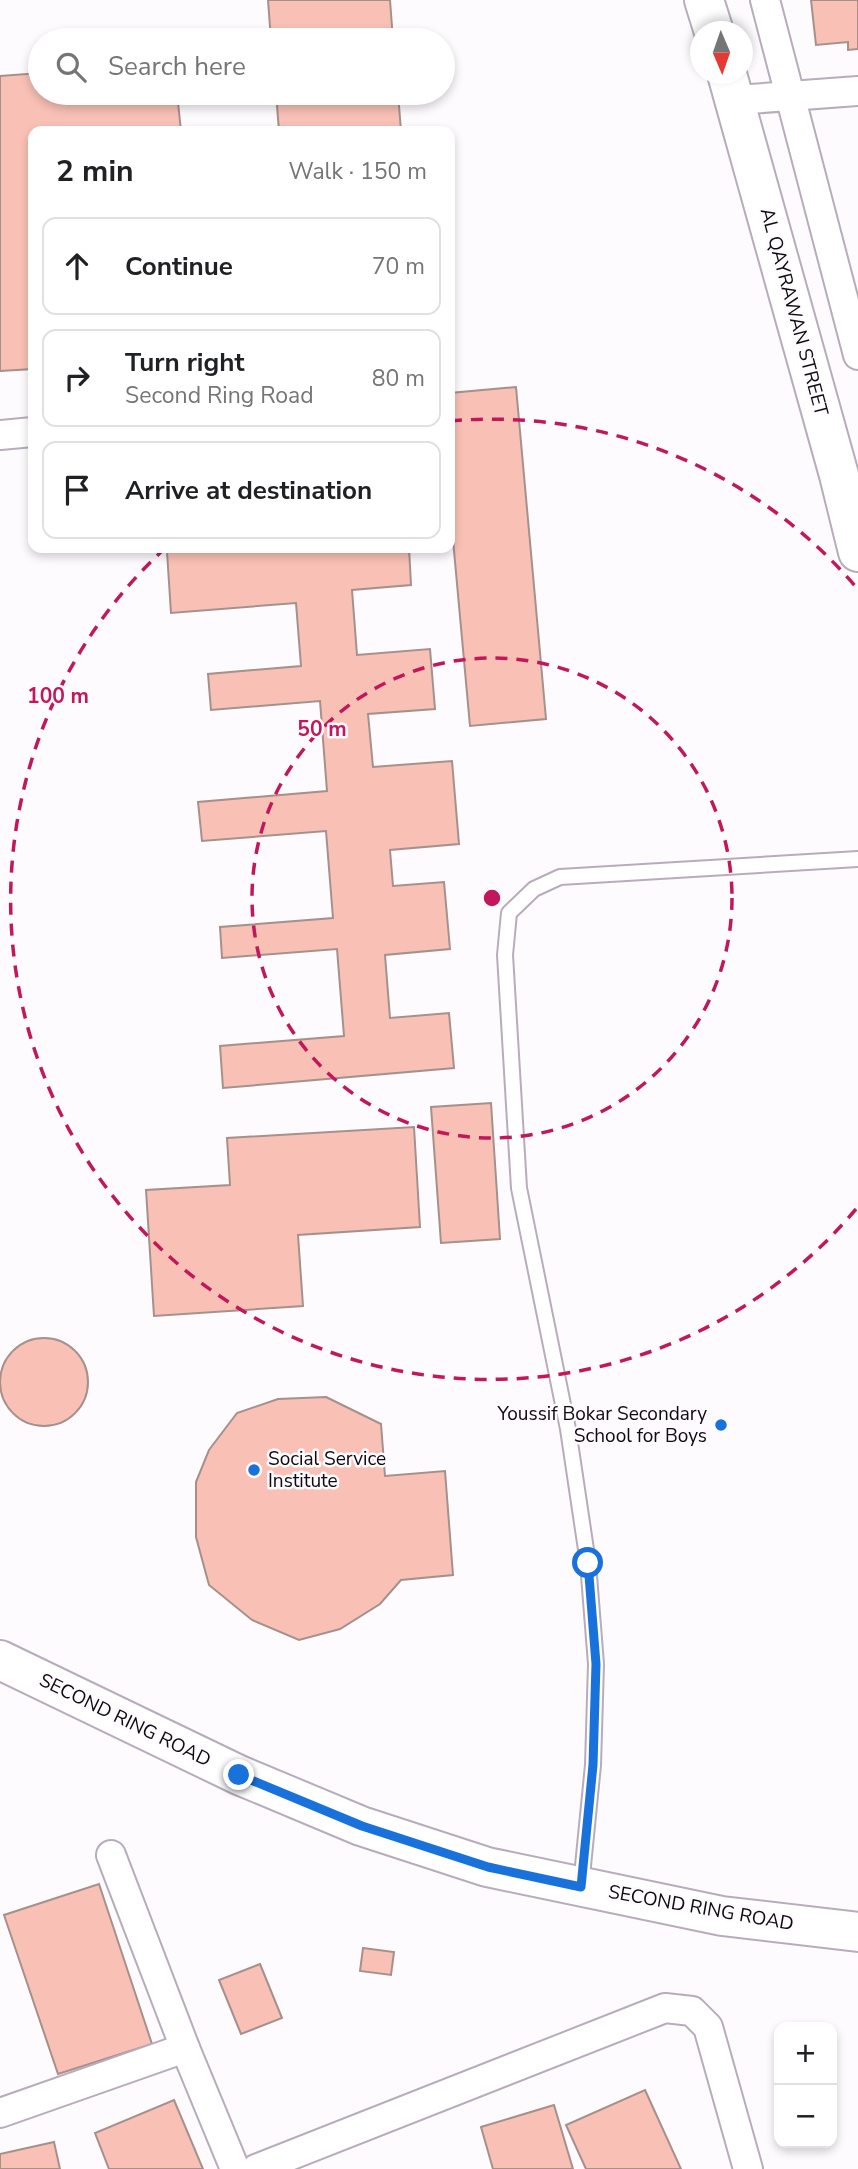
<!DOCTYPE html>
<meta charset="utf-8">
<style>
body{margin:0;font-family:"Nunito Sans",sans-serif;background:#f2f2f2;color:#202124}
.controls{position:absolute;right:21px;bottom:21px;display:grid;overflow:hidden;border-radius:14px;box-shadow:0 4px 10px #0003}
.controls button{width:63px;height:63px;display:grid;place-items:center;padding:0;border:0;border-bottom:2px solid #e0e0e0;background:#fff;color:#202124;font:35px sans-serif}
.compass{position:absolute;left:690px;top:21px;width:63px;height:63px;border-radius:50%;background:#fff;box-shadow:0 4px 10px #0003;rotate:178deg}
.stop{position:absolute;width:21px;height:21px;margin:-16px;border:5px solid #1972dc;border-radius:50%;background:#fff}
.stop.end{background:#1972dc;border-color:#fff;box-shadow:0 2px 7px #0008}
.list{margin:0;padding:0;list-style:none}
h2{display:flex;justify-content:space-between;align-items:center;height:91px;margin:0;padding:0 28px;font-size:30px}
h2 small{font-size:23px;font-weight:400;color:#757577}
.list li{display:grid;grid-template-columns:46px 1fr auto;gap:21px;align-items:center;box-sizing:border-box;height:98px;margin:0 14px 14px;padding:0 14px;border:2px solid #e0e0e0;border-radius:14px}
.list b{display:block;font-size:26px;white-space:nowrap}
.list p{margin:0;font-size:23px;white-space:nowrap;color:#757577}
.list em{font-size:23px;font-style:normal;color:#757577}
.icon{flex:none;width:38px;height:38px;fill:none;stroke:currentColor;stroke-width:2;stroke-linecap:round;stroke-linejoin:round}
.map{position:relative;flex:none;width:858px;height:2169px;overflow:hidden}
.search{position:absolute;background:#fff;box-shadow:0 4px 10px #0003;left:28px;top:28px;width:427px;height:77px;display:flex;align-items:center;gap:18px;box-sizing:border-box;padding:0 24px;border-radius:38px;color:#757577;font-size:26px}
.panel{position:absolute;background:#fff;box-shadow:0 4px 10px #0003;left:28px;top:126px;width:427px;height:427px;border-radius:14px}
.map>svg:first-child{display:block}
.building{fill:#f9c1b6;stroke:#a6908c;stroke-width:2}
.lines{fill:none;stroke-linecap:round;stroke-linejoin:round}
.service-casing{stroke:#b8acbc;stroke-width:18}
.minor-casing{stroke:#b8acbc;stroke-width:32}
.secondary-casing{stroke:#b8acbc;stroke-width:42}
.primary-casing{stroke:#b8acbc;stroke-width:42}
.service{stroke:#fff;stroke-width:14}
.minor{stroke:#fff;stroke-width:28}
.secondary{stroke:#fff;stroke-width:38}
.primary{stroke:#fff;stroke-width:38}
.route{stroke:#1972dc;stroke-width:9}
.ring{fill:none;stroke:#c2185b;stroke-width:3.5;stroke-dasharray:12 9}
.poi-dot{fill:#1972dc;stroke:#fdfbfe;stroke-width:2.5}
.labels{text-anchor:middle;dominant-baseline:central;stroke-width:5;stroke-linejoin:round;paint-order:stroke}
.street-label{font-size:19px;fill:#0e0a0f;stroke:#fdfbfe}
.poi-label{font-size:19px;fill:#0e0a0f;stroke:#fdfbfe;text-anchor:end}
.centre{fill:#c2185b;stroke:#fdfbfe;stroke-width:3.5}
.ring-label{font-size:21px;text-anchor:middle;font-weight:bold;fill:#c2185b;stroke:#fdfbfe;stroke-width:5;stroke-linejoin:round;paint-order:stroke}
</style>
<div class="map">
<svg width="858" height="2169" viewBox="0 0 858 2169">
<rect width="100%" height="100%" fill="#fdfbfe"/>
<g class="building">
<polygon points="268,0 390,0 393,40 271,40"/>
<polygon points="811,0 858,0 858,49 848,50 848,42 816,45"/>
<polygon points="40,73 40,93 177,93 181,131 33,131 33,369 0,371 0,76"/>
<polygon points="276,93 398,93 401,131 279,131"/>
<polygon points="516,387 546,719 470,726 450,507 450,393"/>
<polygon points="216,548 409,548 411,585 352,590 357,655 430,649 435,709 368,714 373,767 452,761 459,844 390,850 393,886 444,882 450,949 385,955 390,1018 449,1013 454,1068 223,1088 220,1046 344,1036 337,949 222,958 220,927 333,918 326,831 202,841 198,802 327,791 320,701 211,710 208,674 301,666 296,603 171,613 167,552"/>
<polygon points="491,1103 500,1239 441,1243 431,1107"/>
<polygon points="414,1127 420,1227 298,1235 303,1306 154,1316 146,1190 230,1185 227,1138"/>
<circle cx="44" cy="1382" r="44"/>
<polygon points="326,1397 381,1424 385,1476 445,1471 453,1575 401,1580 380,1604 340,1629 299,1640 252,1620 209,1585 196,1537 196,1482 209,1450 237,1413 278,1399"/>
<polygon points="99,1884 152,2044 58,2074 4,1915"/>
<polygon points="363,1948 394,1952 391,1975 360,1971"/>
<polygon points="260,1964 282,2018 241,2034 219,1980"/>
<polygon points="645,2090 681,2169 586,2169 566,2125"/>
<polygon points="174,2100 203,2169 109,2169 95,2133"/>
<polygon points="554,2105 573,2169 493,2169 481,2127"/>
<polygon points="54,2142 60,2169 0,2169 0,2154"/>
</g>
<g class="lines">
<defs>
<polyline id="service" points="581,1886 593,1765 596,1664 588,1563 568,1429 519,1188 505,955 509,913 534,889 560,877 858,859"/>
<g id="minor">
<polyline points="765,0 858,355"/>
<polyline points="736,100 858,91"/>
<polyline points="0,435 33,432"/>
<polyline points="111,1855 185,2048"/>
<polyline points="0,2113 185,2048 235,2169"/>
<polyline points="256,2169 665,2008 692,2011 708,2027 748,2169"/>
</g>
<g id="secondary">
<polyline points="704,0 714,32"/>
<polyline points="727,74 839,475 858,552"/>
</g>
<polyline id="primary" points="0,1660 239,1775 361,1826 487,1867 722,1916 858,1932"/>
</defs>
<use href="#service" class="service-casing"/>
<use href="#minor" class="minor-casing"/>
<use href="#secondary" class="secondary-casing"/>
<use href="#primary" class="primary-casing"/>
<use href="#service" class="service"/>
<use href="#minor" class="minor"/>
<use href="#secondary" class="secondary"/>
<use href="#primary" class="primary"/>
</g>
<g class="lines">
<polyline class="route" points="239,1775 362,1826 488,1867 581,1887 593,1765 596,1664 588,1563"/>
</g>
<g class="ring">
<circle cx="492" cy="898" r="240"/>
<path d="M856 1209A479 479 0 1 1 162 551M450 421A479 479 0 0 1 856 587"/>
</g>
<g class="poi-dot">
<circle cx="721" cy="1425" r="7"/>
<circle cx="254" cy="1470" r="7"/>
</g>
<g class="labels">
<g class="street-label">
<text transform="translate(794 312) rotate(75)">AL QAYRAWAN STREET</text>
<text transform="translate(125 1720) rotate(26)">SECOND RING ROAD</text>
<text transform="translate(701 1908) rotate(10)">SECOND RING ROAD</text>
</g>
<g class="poi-label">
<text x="707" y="1414">Youssif Bokar Secondary<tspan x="707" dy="22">School for Boys</tspan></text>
<text x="268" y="1459" text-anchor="start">Social Service<tspan x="268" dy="22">Institute</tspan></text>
</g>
</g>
<circle cx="492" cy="898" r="10" class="centre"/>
<g class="ring-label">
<text x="58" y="703">100 m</text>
<text x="322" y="736">50 m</text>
</g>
</svg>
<div class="controls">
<button>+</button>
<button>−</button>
</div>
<svg class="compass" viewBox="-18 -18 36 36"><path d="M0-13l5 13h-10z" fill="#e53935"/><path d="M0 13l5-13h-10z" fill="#757577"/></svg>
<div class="stop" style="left:588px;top:1563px"></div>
<div class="stop end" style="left:239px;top:1775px"></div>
<div class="search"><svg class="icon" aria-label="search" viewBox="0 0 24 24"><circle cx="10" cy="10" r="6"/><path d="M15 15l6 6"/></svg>Search here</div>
<section class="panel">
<h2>2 min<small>Walk · 150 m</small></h2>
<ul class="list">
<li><svg class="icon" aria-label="ahead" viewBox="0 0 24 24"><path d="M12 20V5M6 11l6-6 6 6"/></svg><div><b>Continue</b></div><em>70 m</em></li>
<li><svg class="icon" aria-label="right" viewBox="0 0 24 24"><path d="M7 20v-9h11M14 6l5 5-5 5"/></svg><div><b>Turn right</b><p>Second Ring Road</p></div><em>80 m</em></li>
<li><svg class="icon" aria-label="arrive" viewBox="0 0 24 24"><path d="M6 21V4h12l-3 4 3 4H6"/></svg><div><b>Arrive at destination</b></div></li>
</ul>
</section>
</div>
